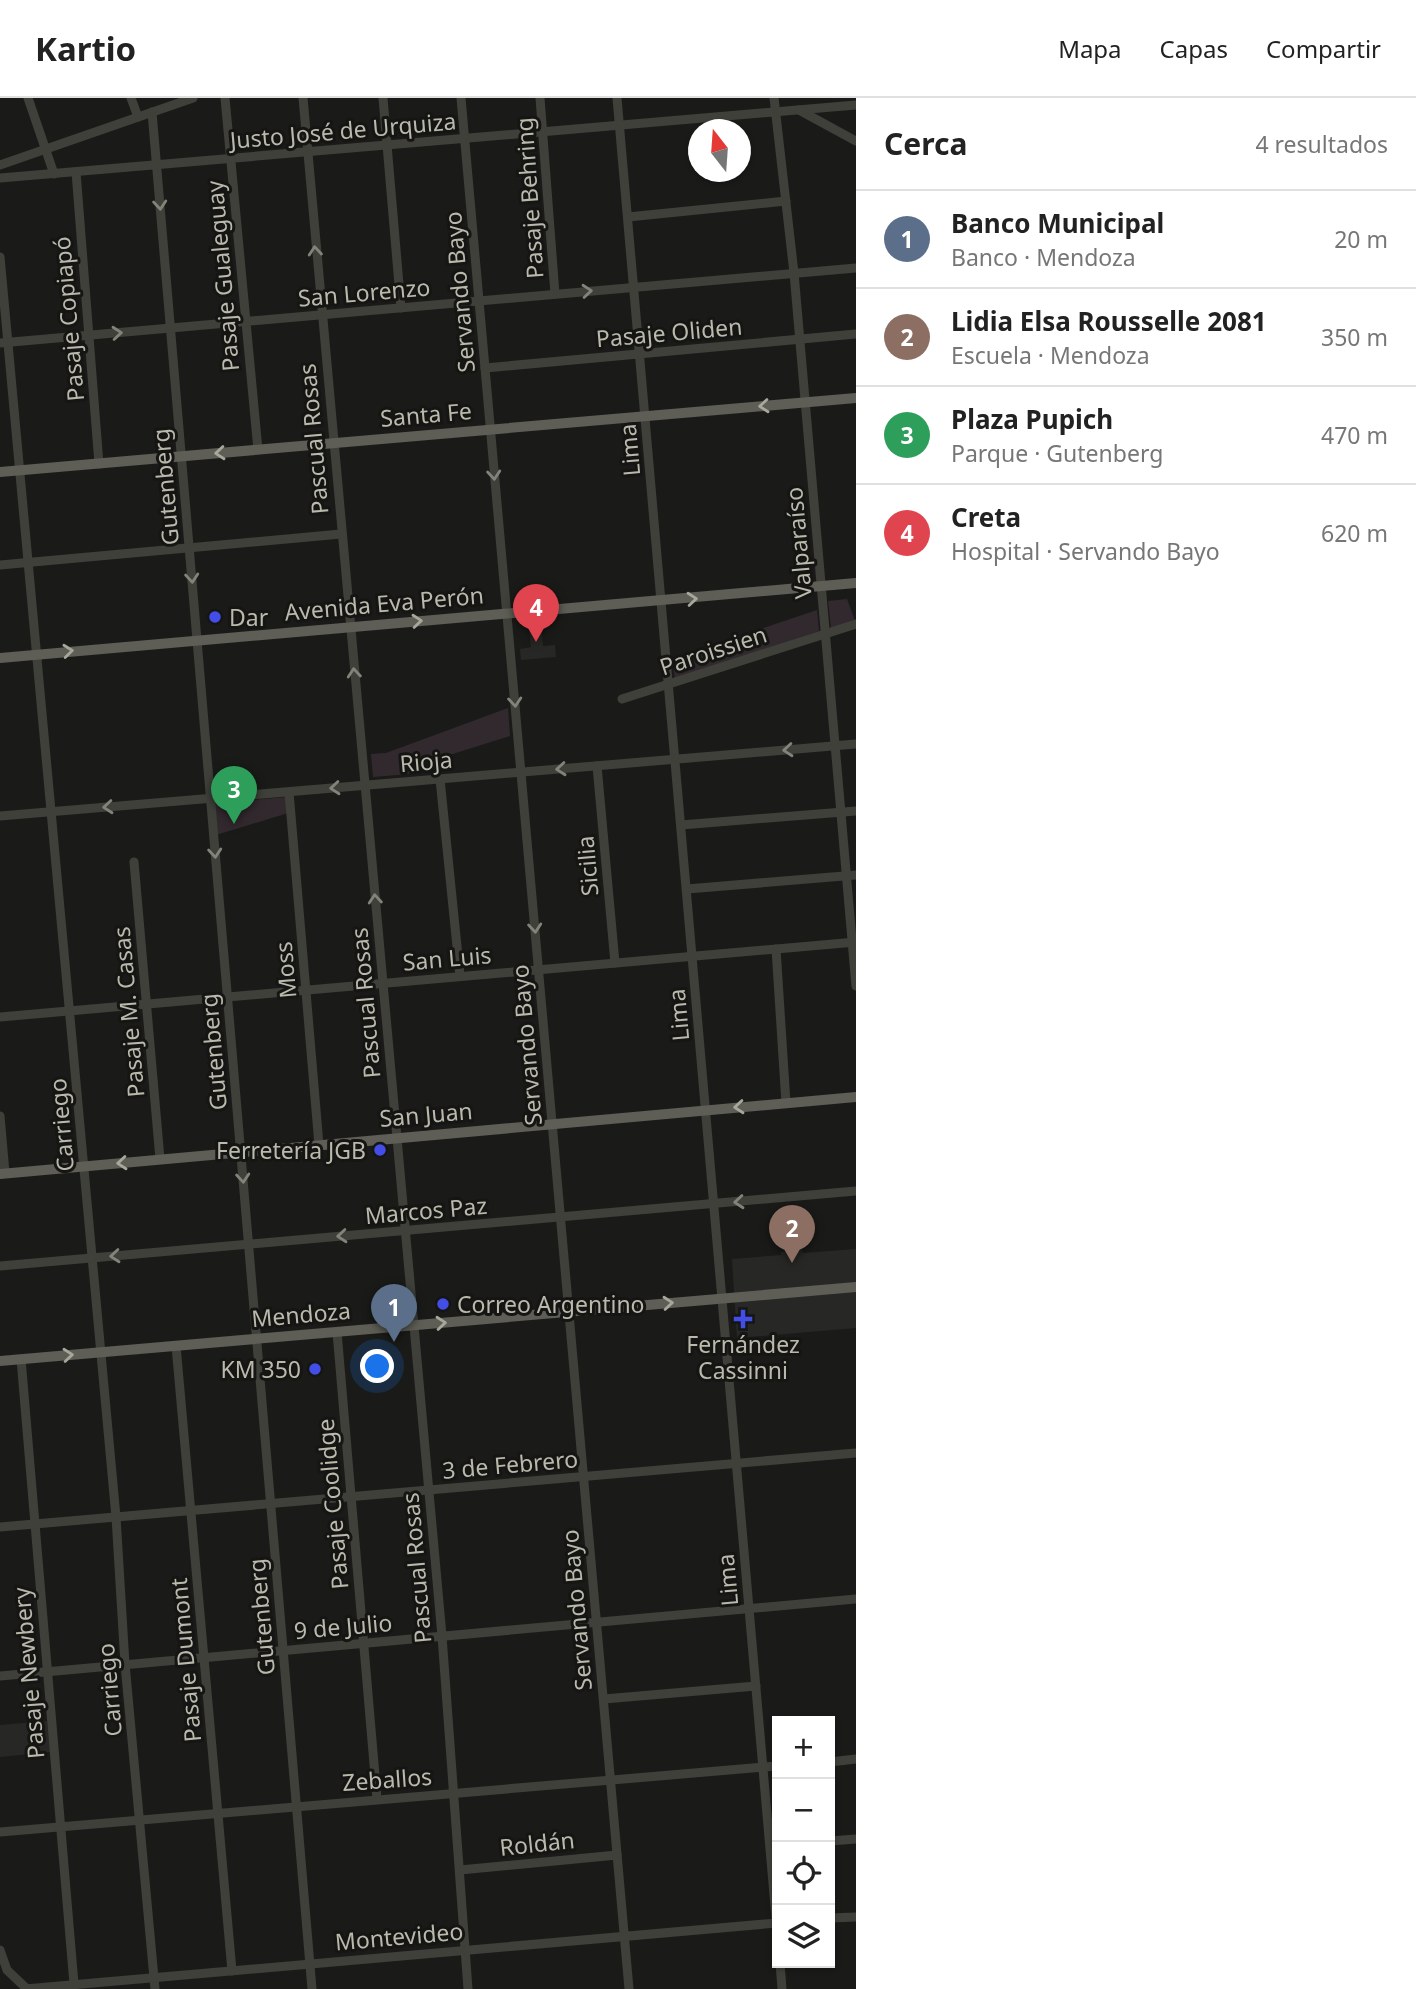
<!DOCTYPE html>
<html lang="es">
<meta charset="utf-8">
<style>
body{margin:0;font-family:"Noto Sans",sans-serif;background:#f2f2f2;color:#222}
.controls{position:absolute;right:21px;bottom:21px;display:grid;overflow:hidden;border-radius:0px;box-shadow:0 2px 5px #0004}
.controls button{width:63px;height:63px;display:grid;place-items:center;padding:0;border:0;border-bottom:2px solid #e0e0e0;background:#fff;color:#222;font:35px sans-serif}
.compass{position:absolute;left:688px;top:21px;width:63px;height:63px;border-radius:50%;background:#fff;box-shadow:0 2px 5px #0004;rotate:343deg}
.you{position:absolute;left:378px;top:1269px;width:24px;height:24px;margin:-18px;border:5px solid #fff;border-radius:50%;background:#1a73e8;box-shadow:0 0 0 10px #1a73e833}
.badge{display:grid;place-items:center;width:46px;height:46px;border-radius:50%;background:#434ee8;color:#fff;font-size:23px;font-weight:700}
.pin{position:absolute;translate:-50% -58px;filter:drop-shadow(0 2px 4px #0008)}
.pin::after{content:'';position:absolute;top:37px;width:24px;height:21px;background:inherit;clip-path:polygon(0 0,100% 0,50% 100%)}
.list{margin:0;padding:0;list-style:none}
h2{display:flex;justify-content:space-between;align-items:center;height:91px;margin:0;padding:0 28px;font-size:30px}
h2 small{font-size:23px;font-weight:400;color:#767676}
.list li{display:grid;grid-template-columns:46px 1fr auto;gap:21px;align-items:center;box-sizing:border-box;height:98px;padding:0 28px;border-top:2px solid #e0e0e0}
.list b{display:block;font-size:26px;white-space:nowrap}
.list p{margin:0;font-size:23px;white-space:nowrap;color:#767676}
.list em{font-size:23px;font-style:normal;color:#767676}
.icon{flex:none;width:38px;height:38px;fill:none;stroke:currentColor;stroke-width:2;stroke-linecap:round;stroke-linejoin:round}
.map{position:relative;flex:none;width:856px;height:1891px;overflow:hidden}
header{display:flex;align-items:center;gap:42px;box-sizing:border-box;height:98px;padding:0 35px;background:#fff;border-bottom:2px solid #e0e0e0}
header strong{font-size:33px}
nav{display:flex;gap:38px;margin-inline-start:auto;font-size:24px}
main{display:flex}
aside{flex:1;background:#fff}
.map>svg:first-child{display:block}
.built{fill:#272825}
.green{fill:#32292f}
.lines{fill:none;stroke-linecap:round;stroke-linejoin:round}
.minor{stroke:#3f403a;stroke-width:9}
.major{stroke:#5e5e56;stroke-width:10}
.oneway{stroke:#838379}
.oneway2{stroke:#a8a79b}
.poi-dot{fill:#434ee8;stroke:#151614;stroke-width:2.5}
.labels{text-anchor:middle;dominant-baseline:central;stroke-width:6;stroke-linejoin:round;paint-order:stroke}
.street-label{font-size:23px;fill:#bab9ac;stroke:#151614}
.poi-label{font-size:23px;fill:#bab9ac;stroke:#151614;text-anchor:start}
</style>
<header>
<strong>Kartio</strong>
<nav><a>Mapa</a><a>Capas</a><a>Compartir</a></nav>
</header>
<main>
<div class="map">
<svg width="856" height="1891" viewBox="0 0 856 1891">
<rect width="100%" height="100%" fill="#1a1b19"/>
<g class="built">
<polygon points="541,523 543,548 555,547 556,559 521,562 520,551 531,549 528,524"/>
<polygon points="856,1151 856,1230 737,1240 732,1161 781,1157 781,1154 802,1152 803,1155"/>
<polygon points="47,1623 50,1654 0,1659 0,1627"/>
</g>
<g class="green">
<polygon points="847,501 855,523 831,530 828,503"/>
<polygon points="817,512 819,533 675,581 672,561"/>
<polygon points="508,610 510,638 411,669 409,676 373,679 371,656 386,655"/>
<polygon points="287,699 288,715 216,737 214,705"/>
</g>
<g class="lines">
<g class="minor">
<polyline points="28,0 54,76"/>
<polyline points="131,0 138,19"/>
<polyline points="225,0 258,352"/>
<polyline points="303,0 442,1538 468,1891"/>
<polyline points="383,0 401,210"/>
<polyline points="461,0 629,1891"/>
<polyline points="540,0 555,196"/>
<polyline points="617,0 777,1831"/>
<polyline points="774,0 794,175 856,888"/>
<polyline points="799,12 856,43"/>
<polyline points="152,14 312,1891"/>
<polyline points="0,67 193,0"/>
<polyline points="76,74 99,366"/>
<polyline points="0,80 856,7"/>
<polyline points="628,119 786,103"/>
<polyline points="0,159 116,1419 125,1566 155,1891"/>
<polyline points="0,245 856,170"/>
<polyline points="485,270 856,236"/>
<polyline points="0,467 341,436"/>
<polyline points="622,601 856,526"/>
<polyline points="597,668 615,865"/>
<polyline points="440,681 460,878"/>
<polyline points="289,694 319,1047"/>
<polyline points="0,718 856,646"/>
<polyline points="681,727 856,713"/>
<polyline points="134,764 160,1061"/>
<polyline points="687,791 856,777"/>
<polyline points="776,851 786,1005"/>
<polyline points="0,919 856,844"/>
<polyline points="0,1018 5,1075"/>
<polyline points="0,1168 856,1093"/>
<polyline points="337,1234 377,1701"/>
<polyline points="176,1248 232,1873"/>
<polyline points="21,1261 74,1886"/>
<polyline points="0,1429 856,1355"/>
<polyline points="0,1578 856,1501"/>
<polyline points="604,1601 756,1588"/>
<polyline points="830,1664 856,1661"/>
<polyline points="0,1734 777,1668"/>
<polyline points="830,1743 856,1741"/>
<polyline points="460,1772 617,1757"/>
<polyline points="830,1820 856,1819"/>
<polyline points="0,1852 7,1872 27,1891"/>
<polyline points="780,1865 782,1891"/>
<polyline points="25,1891 777,1825"/>
</g>
<g class="major">
<polyline points="0,374 856,300"/>
<polyline points="0,560 856,485"/>
<polyline points="0,1076 856,999"/>
<polyline points="0,1263 856,1189"/>
</g>
</g>
<defs><path id="oneway-chevron" d="M-2-3.5L2.5 0L-2 3.5" fill="none" stroke-width="1.6" stroke-linecap="round" stroke-linejoin="round" transform="scale(1.75)"/></defs>
<g class="oneway">
<use href="#oneway-chevron" transform="translate(160 107) rotate(85)"/>
<use href="#oneway-chevron" transform="translate(315 153) rotate(-95)"/>
<use href="#oneway-chevron" transform="translate(587 193) rotate(-5)"/>
<use href="#oneway-chevron" transform="translate(117 235) rotate(-5)"/>
<use href="#oneway-chevron" transform="translate(494 377) rotate(85)"/>
<use href="#oneway-chevron" transform="translate(192 480) rotate(85)"/>
<use href="#oneway-chevron" transform="translate(354 575) rotate(-95)"/>
<use href="#oneway-chevron" transform="translate(515 604) rotate(85)"/>
<use href="#oneway-chevron" transform="translate(788 652) rotate(175)"/>
<use href="#oneway-chevron" transform="translate(561 671) rotate(175)"/>
<use href="#oneway-chevron" transform="translate(335 690) rotate(175)"/>
<use href="#oneway-chevron" transform="translate(108 709) rotate(175)"/>
<use href="#oneway-chevron" transform="translate(215 755) rotate(85)"/>
<use href="#oneway-chevron" transform="translate(375 801) rotate(-95)"/>
<use href="#oneway-chevron" transform="translate(535 830) rotate(85)"/>
<use href="#oneway-chevron" transform="translate(243 1080) rotate(85)"/>
<use href="#oneway-chevron" transform="translate(739 1104) rotate(175)"/>
<use href="#oneway-chevron" transform="translate(342 1138) rotate(175)"/>
<use href="#oneway-chevron" transform="translate(115 1158) rotate(175)"/>
</g>
<g class="oneway2">
<use href="#oneway-chevron" transform="translate(764 308) rotate(175)"/>
<use href="#oneway-chevron" transform="translate(220 355) rotate(175)"/>
<use href="#oneway-chevron" transform="translate(692 501) rotate(-5)"/>
<use href="#oneway-chevron" transform="translate(417 523) rotate(-5)"/>
<use href="#oneway-chevron" transform="translate(68 553) rotate(-6)"/>
<use href="#oneway-chevron" transform="translate(739 1009) rotate(175)"/>
<use href="#oneway-chevron" transform="translate(122 1065) rotate(175)"/>
<use href="#oneway-chevron" transform="translate(668 1205) rotate(-5)"/>
<use href="#oneway-chevron" transform="translate(441 1225) rotate(-5)"/>
<use href="#oneway-chevron" transform="translate(68 1257) rotate(-5)"/>
</g>
<g class="poi-dot">
<circle cx="215" cy="519" r="7"/>
<circle cx="380" cy="1052" r="7"/>
<circle cx="443" cy="1206" r="7"/>
<path d="M739.5 1210.5h7v7h7v7h-7v7h-7v-7h-7v-7h7z"/>
<circle cx="315" cy="1271" r="7"/>
</g>
<g class="labels">
<g class="street-label">
<text transform="translate(343 32) rotate(-5)">Justo José de Urquiza</text>
<text transform="translate(529 100) rotate(-94)">Pasaje Behring</text>
<text transform="translate(222 178) rotate(-95)">Pasaje Gualeguay</text>
<text transform="translate(364 194) rotate(-5)">San Lorenzo</text>
<text transform="translate(459 194) rotate(-95)">Servando Bayo</text>
<text transform="translate(68 221) rotate(-95)">Pasaje Copiapó</text>
<text transform="translate(669 234) rotate(-5)">Pasaje Oliden</text>
<text transform="translate(426 316) rotate(-5)">Santa Fe</text>
<text transform="translate(313 341) rotate(-95)">Pascual Rosas</text>
<text transform="translate(629 352) rotate(-95)">Lima</text>
<text transform="translate(165 389) rotate(-95)">Gutenberg</text>
<text transform="translate(798 445) rotate(-95)">Valparaíso</text>
<text transform="translate(384 505) rotate(-5)">Avenida Eva Perón</text>
<text transform="translate(713 552) rotate(-18)">Paroissien</text>
<text transform="translate(426 663) rotate(-5)">Rioja</text>
<text transform="translate(587 768) rotate(-95)">Sicilia</text>
<text transform="translate(447 860) rotate(-5)">San Luis</text>
<text transform="translate(285 872) rotate(-95)">Moss</text>
<text transform="translate(365 905) rotate(-95)">Pascual Rosas</text>
<text transform="translate(128 914) rotate(-95)">Pasaje M. Casas</text>
<text transform="translate(678 917) rotate(-95)">Lima</text>
<text transform="translate(526 947) rotate(-95)">Servando Bayo</text>
<text transform="translate(213 954) rotate(-95)">Gutenberg</text>
<text transform="translate(426 1016) rotate(-5)">San Juan</text>
<text transform="translate(61 1027) rotate(-95)">Carriego</text>
<text transform="translate(426 1112) rotate(-5)">Marcos Paz</text>
<text transform="translate(301 1216) rotate(-5)">Mendoza</text>
<text transform="translate(510 1366) rotate(-5)">3 de Febrero</text>
<text transform="translate(332 1406) rotate(-95)">Pasaje Coolidge</text>
<text transform="translate(416 1470) rotate(-95)">Pascual Rosas</text>
<text transform="translate(727 1482) rotate(-95)">Lima</text>
<text transform="translate(576 1512) rotate(-95)">Servando Bayo</text>
<text transform="translate(261 1519) rotate(-95)">Gutenberg</text>
<text transform="translate(343 1528) rotate(-5)">9 de Julio</text>
<text transform="translate(185 1562) rotate(-95)">Pasaje Dumont</text>
<text transform="translate(28 1575) rotate(-95)">Pasaje Newbery</text>
<text transform="translate(109 1592) rotate(-95)">Carriego</text>
<text transform="translate(387 1681) rotate(-4)">Zeballos</text>
<text transform="translate(537 1745) rotate(-6)">Roldán</text>
<text transform="translate(399 1838) rotate(-5)">Montevideo</text>
</g>
<g class="poi-label">
<text x="229" y="519">Dar</text>
<text x="366" y="1052" text-anchor="end">Ferretería JGB</text>
<text x="457" y="1206">Correo Argentino</text>
<text x="743" y="1246" text-anchor="middle">Fernández<tspan x="743" dy="26">Cassinni</tspan></text>
<text x="301" y="1271" text-anchor="end">KM 350</text>
</g>
</g>
</svg>
<div class="controls">
<button>+</button>
<button>−</button>
<button><svg class="icon" aria-label="locate" viewBox="0 0 24 24"><circle cx="12" cy="12" r="6"/><path d="M12 2v4M12 18v4M2 12h4M18 12h4"/></svg></button>
<button><svg class="icon" aria-label="layers" viewBox="0 0 24 24"><path d="M12 4l9 5-9 5-9-5zM3 14l9 5 9-5"/></svg></button>
</div>
<svg class="compass" viewBox="-18 -18 36 36"><path d="M0-13l5 13h-10z" fill="#e53935"/><path d="M0 13l5-13h-10z" fill="#767676"/></svg>
<div class="you"></div>
<div class="pin badge" style="left:394px;top:1244px;background:#5c6f8a">1</div>
<div class="pin badge" style="left:792px;top:1165px;background:#8d6e63">2</div>
<div class="pin badge" style="left:234px;top:726px;background:#2e9e5b">3</div>
<div class="pin badge" style="left:536px;top:544px;background:#e0444e">4</div>
</div>
<aside>
<h2>Cerca<small>4 resultados</small></h2>
<ul class="list">
<li><span class="badge" style="background:#5c6f8a">1</span><div><b>Banco Municipal</b><p>Banco · Mendoza</p></div><em>20 m</em></li>
<li><span class="badge" style="background:#8d6e63">2</span><div><b>Lidia Elsa Rousselle 2081</b><p>Escuela · Mendoza</p></div><em>350 m</em></li>
<li><span class="badge" style="background:#2e9e5b">3</span><div><b>Plaza Pupich</b><p>Parque · Gutenberg</p></div><em>470 m</em></li>
<li><span class="badge" style="background:#e0444e">4</span><div><b>Creta</b><p>Hospital · Servando Bayo</p></div><em>620 m</em></li>
</ul>
</aside>
</main>
